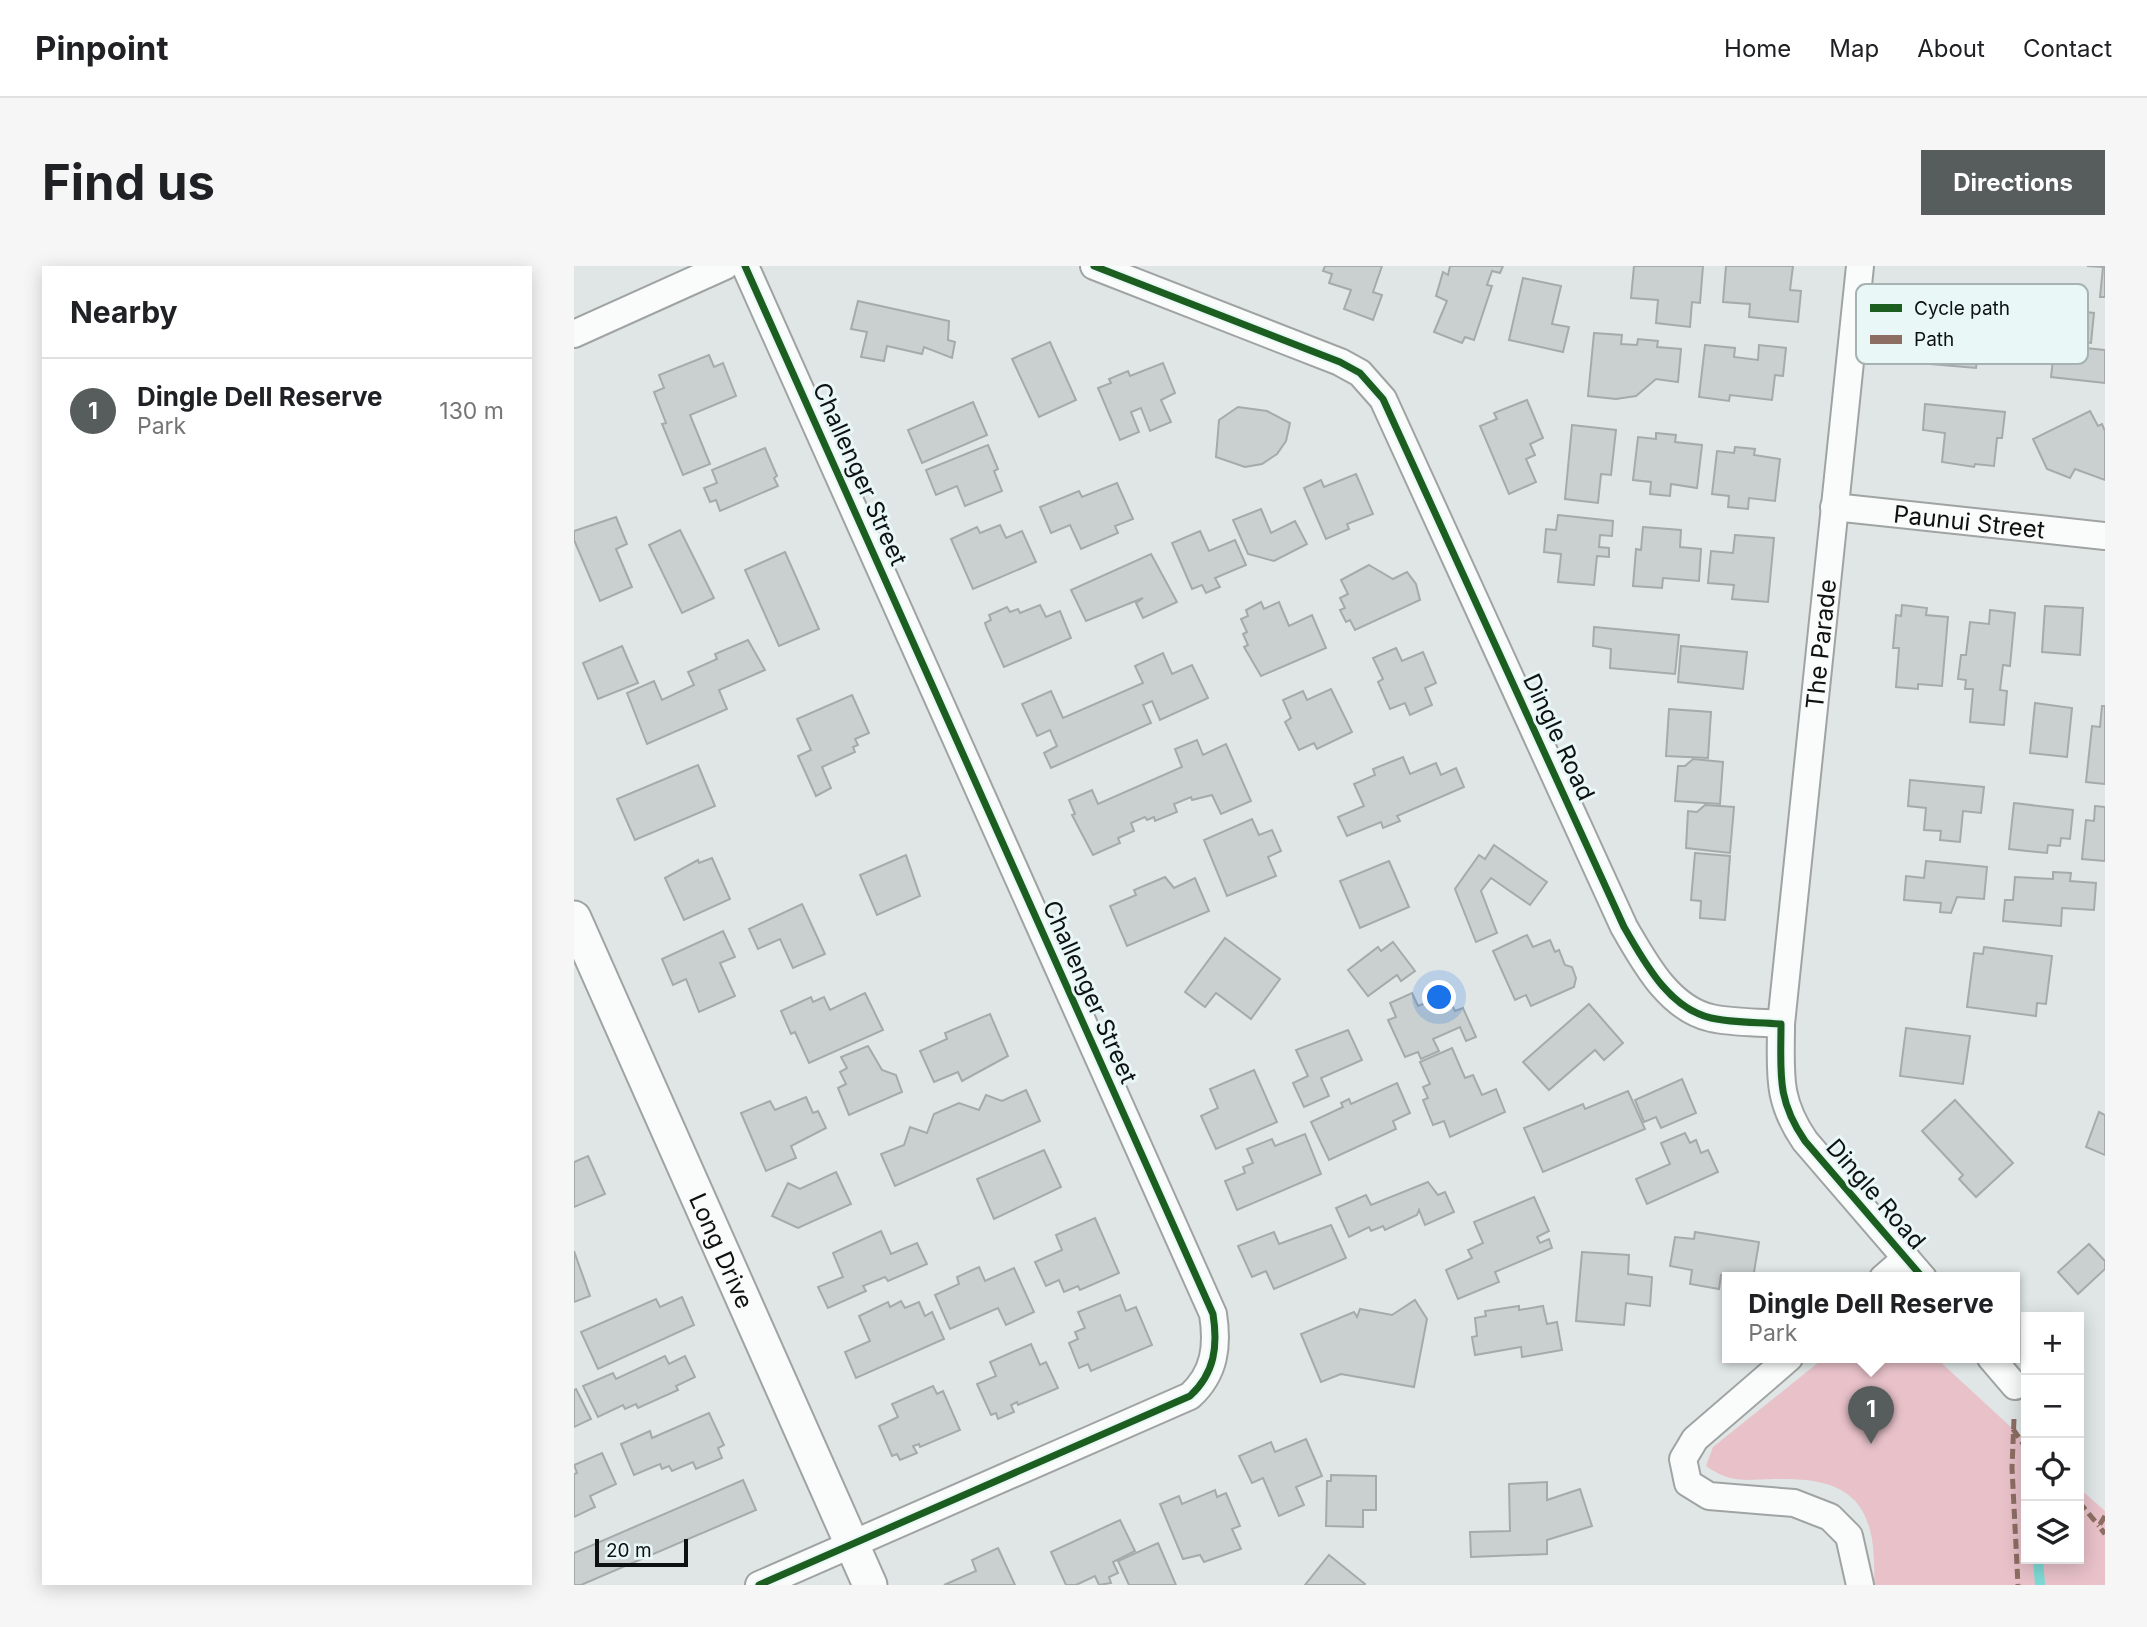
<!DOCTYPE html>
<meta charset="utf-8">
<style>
body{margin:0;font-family:Inter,sans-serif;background:#f6f6f6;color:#202124}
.controls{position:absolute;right:21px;bottom:21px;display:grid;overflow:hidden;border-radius:0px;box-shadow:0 4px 18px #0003}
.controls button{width:63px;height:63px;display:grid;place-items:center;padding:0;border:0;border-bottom:2px solid #e0e0e0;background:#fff;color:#202124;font:35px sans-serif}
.scale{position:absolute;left:21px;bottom:18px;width:93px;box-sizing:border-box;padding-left:7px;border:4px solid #0d1211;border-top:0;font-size:19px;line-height:24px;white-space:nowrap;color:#0d1211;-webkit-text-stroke:5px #e9f8f6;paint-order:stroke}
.you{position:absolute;left:866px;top:732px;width:24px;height:24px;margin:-18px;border:5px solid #fff;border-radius:50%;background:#1a73e8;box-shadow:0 0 0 10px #1a73e833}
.badge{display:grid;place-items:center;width:46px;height:46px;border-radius:50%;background:#575c5c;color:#fff;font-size:23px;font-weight:700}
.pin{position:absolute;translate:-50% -58px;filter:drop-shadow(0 2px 4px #0008)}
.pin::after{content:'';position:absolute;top:37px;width:24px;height:21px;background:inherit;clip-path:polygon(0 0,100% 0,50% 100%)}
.popup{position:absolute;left:1148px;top:1006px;width:298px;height:91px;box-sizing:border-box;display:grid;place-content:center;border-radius:0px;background:#fff;filter:drop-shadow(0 2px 5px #0005);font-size:23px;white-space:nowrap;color:#757577}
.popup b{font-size:26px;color:#202124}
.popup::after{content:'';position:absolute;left:50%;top:100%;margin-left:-14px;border:14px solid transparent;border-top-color:#fff}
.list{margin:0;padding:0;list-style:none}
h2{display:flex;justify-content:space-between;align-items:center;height:91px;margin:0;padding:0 28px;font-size:30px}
h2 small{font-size:23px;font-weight:400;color:#757577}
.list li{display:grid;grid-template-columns:46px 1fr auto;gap:21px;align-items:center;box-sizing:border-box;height:105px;padding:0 28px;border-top:2px solid #e0e0e0}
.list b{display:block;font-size:26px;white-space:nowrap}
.list p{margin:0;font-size:23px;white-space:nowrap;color:#757577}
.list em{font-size:23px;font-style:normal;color:#757577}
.icon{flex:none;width:38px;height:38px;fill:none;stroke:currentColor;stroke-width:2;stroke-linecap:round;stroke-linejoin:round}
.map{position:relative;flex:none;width:1531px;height:1319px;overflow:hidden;border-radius:0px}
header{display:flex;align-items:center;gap:42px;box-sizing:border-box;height:98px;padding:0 35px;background:#fff;border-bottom:2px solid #e0e0e0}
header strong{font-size:33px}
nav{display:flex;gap:38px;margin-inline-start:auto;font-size:24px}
.intro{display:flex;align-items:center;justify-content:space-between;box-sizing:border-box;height:168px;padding:0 42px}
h1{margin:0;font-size:49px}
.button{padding:18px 32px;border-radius:0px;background:#575c5c;color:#fff;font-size:24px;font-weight:700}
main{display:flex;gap:42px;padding:0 42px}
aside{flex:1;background:#fff;border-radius:0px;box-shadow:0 4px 18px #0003}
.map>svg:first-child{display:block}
.green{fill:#e8c1c9}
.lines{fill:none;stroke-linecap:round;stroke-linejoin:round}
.stream{stroke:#7edad6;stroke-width:10}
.building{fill:#cacfcf;stroke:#a5aaaa;stroke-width:2}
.minor-casing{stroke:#9fa4a3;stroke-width:30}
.tertiary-casing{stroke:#9fa4a3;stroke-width:37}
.minor{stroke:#fafbfb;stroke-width:26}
.tertiary{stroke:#fafbfb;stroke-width:33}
.quiet{stroke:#8d6e63;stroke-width:5;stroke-dasharray:10 5;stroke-linecap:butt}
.cycleway-casing{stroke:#e9f8f6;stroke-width:11}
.cycleway{stroke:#1b5e20;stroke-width:7}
.labels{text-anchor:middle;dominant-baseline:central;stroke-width:6;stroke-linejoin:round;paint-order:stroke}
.street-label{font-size:24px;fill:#0d1211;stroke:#e9f8f6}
.key{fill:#e9f8f6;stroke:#a7b3b1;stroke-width:2}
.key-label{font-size:19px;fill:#0d1211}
</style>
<header>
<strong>Pinpoint</strong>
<nav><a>Home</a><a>Map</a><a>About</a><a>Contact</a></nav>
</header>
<div class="intro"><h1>Find us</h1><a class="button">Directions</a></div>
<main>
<aside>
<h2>Nearby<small></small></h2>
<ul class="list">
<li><span class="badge">1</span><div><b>Dingle Dell Reserve</b><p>Park</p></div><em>130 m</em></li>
</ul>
</aside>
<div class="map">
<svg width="1531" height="1319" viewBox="0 0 1531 1319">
<rect width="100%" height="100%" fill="#e0e6e6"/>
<path class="green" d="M1250 1092H1362L1452 1175V1293H1505V1222L1531 1245V1319H1300C1303 1243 1283 1211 1204 1213 1172 1213 1159 1219 1132 1200L1139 1181Z"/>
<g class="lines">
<polyline class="stream" points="1464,1293 1466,1319"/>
</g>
<g class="building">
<polygon points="751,0 808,0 799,26 808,29 799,54 770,43 777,24 755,17 758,8 749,5"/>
<polygon points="876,0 929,0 926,7 918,5 913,19 918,20 900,74 891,71 888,77 860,66 873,35 862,30 869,6 874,9"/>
<polygon points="1060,0 1129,0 1126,37 1118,36 1116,61 1082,57 1084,34 1057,32"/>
<polygon points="1152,0 1219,0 1216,24 1227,25 1224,56 1175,51 1176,38 1149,36"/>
<polygon points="1513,0 1531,0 1531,31 1526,31 1529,1"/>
<polygon points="949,12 987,20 978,58 995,61 989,86 935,74"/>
<polygon points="1362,30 1409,35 1406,67 1359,63"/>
<polygon points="284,35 375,55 374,74 381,76 378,92 350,81 348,88 313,80 310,95 287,91 293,66 277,63"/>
<polygon points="1467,41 1520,47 1517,77 1463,71"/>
<polygon points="1409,53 1464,60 1459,96 1405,89"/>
<polygon points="1020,67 1048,69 1047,78 1063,79 1064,73 1084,75 1083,81 1107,83 1104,116 1082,113 1062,130 1042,133 1014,130"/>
<polygon points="1360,68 1405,72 1402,102 1357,98"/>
<polygon points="476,76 502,134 465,151 438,93"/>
<polygon points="1473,78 1531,84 1531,117 1477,111 1479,93 1472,92"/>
<polygon points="1131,79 1161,82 1160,91 1184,94 1185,79 1212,82 1209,110 1201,109 1198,134 1156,129 1155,135 1125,131"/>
<polygon points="135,89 140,101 149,97 162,130 116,149 136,198 109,209 88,158 92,157 80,126 90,122 85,109"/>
<polygon points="589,97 601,127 587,134 597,156 576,165 567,142 557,146 565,166 546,174 524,122 537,117 535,113 554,105 556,110"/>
<polygon points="953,134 969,172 956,178 961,189 952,193 962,216 935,228 906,160 923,153 920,147"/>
<polygon points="399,136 413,169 348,197 334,164"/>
<polygon points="1351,138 1431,146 1428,172 1423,172 1420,200 1401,198 1400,201 1368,196 1371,167 1349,164"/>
<polygon points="664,141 693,145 716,157 712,175 703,188 688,198 671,201 642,191 645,154"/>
<polygon points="1516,145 1524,160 1528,158 1531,165 1531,214 1501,203 1496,212 1473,203 1459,173"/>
<polygon points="998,159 1042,164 1037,209 1027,208 1024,237 991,233"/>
<polygon points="1082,167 1102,169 1101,176 1128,179 1123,222 1097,218 1096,230 1076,228 1077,216 1059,214 1064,171 1082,173"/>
<polygon points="414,179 424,203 420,205 428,225 391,240 383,220 362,229 352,204"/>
<polygon points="1161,181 1181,183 1180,189 1206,193 1201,235 1175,232 1174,243 1154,241 1155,230 1138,228 1143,185 1160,187"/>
<polygon points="191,182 203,210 200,212 204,220 146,245 142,234 136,236 130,222 143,217 138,204"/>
<polygon points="782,208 799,248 773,258 775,263 752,273 730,222 747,214 750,221"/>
<polygon points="543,217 559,253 541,260 544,267 507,283 496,259 477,267 466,241 505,225 508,231"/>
<polygon points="687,243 697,267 721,255 733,278 700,295 674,288 659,254"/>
<polygon points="984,249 1039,255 1038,270 1026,269 1025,281 1035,282 1035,291 1023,290 1020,319 984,316 987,288 970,286 972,263 982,264"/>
<polygon points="42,251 53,278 42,283 58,321 26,335 0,274 0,265"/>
<polygon points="426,259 432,272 448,265 462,296 399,323 377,273 403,261 406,267"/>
<polygon points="1069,261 1107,264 1106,281 1127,283 1125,315 1089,312 1088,322 1059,320 1062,283 1067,284"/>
<polygon points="106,264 140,332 108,347 75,279"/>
<polygon points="626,265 635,285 661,274 672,299 641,312 646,321 632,327 628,319 618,323 598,277"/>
<polygon points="1161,269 1200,272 1194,336 1158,333 1160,319 1134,317 1137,285 1159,287"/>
<polygon points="211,286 245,363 205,380 171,304"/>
<polygon points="577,288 603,336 569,352 562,337 569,332 512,355 497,324"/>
<polygon points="795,299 819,313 833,306 842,318 846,334 781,364 776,354 772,356 766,344 771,342 766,332 774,328 767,314"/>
<polygon points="687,336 690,343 705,336 715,360 738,349 752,382 687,410 670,381 674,379 669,368 673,366 667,353 674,350 672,344"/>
<polygon points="466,339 472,351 486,345 497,372 430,401 413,363 411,357 417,354 415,349 433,341 436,346 444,343 446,347"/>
<polygon points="1328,339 1353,342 1352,349 1374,351 1368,420 1344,418 1344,423 1322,421 1325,382 1319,382 1322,349 1327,350"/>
<polygon points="1471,340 1509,342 1506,389 1468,386"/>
<polygon points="1416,344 1441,347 1436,400 1429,399 1426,424 1433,425 1430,459 1396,456 1399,423 1391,423 1392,414 1384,413 1387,389 1392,389 1396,356 1415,358"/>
<polygon points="1020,361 1105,369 1101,408 1036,402 1037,383 1019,380"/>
<polygon points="174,374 191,404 145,424 153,443 73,478 53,427 80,415 88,434 120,419 114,406 143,393 141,388"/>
<polygon points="48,380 64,417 24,433 9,397"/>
<polygon points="1107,380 1173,386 1169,423 1104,416"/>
<polygon points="822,382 828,395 849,386 862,417 851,422 858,439 836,449 831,437 816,443 804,416 809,413 799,392"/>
<polygon points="589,387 598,408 618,399 634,432 586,454 578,435 569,439 577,457 477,502 470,487 483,480 476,464 463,470 448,438 477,425 489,452 569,417 561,400"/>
<polygon points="757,423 778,466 743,483 740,477 725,484 711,456 717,452 709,434 729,425 733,434"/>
<polygon points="278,429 295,467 281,473 284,479 279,481 281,486 248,501 257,522 242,530 224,490 237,484 223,453"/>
<polygon points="1461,437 1498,442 1493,491 1456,487"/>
<polygon points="1528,440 1531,440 1531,518 1512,516 1518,460 1526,461"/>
<polygon points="1095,443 1137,446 1134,492 1092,490"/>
<polygon points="623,474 629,489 652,478 677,535 647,548 638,529 618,534 617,531 600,538 603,546 581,555 580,551 573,554 571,551 557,557 560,565 544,572 546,577 519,589 498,549 501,548 495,534 518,524 524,538 608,501 601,483"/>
<polygon points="829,491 836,508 862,497 867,509 882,502 890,521 823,550 826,555 809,562 807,556 773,570 764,551 790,540 780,518 801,509 799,503"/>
<polygon points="1119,493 1149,496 1146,538 1101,535 1104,500 1111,500"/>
<polygon points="124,499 141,540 61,574 43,533"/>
<polygon points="1336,514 1410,521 1407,547 1389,545 1386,576 1366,574 1367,565 1350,564 1352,542 1334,540"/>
<polygon points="1440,537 1499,544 1496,573 1487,572 1486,580 1474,579 1473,587 1435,583"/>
<polygon points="1131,539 1160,541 1156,587 1112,582 1114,545 1123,546"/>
<polygon points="1521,540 1531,541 1531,595 1508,593 1512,554 1520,555"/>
<polygon points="678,553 685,569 698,564 707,585 694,591 702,610 653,630 630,574"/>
<polygon points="920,579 973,616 956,639 917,612 907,625 923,667 902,676 881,623 905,589 911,593"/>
<polygon points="1121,587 1156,590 1151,654 1126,652 1127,635 1117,634"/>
<polygon points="332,589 346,630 303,649 286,609"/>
<polygon points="138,592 156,633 110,654 91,612 124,594 125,597"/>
<polygon points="815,595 835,641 786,662 766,615"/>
<polygon points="1352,595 1413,601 1410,633 1383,631 1377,647 1366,646 1367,637 1330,634 1332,610 1350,612"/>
<polygon points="1479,606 1497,607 1496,615 1522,617 1520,644 1488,642 1487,660 1429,655 1431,634 1439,634 1441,611 1479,613"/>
<polygon points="591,611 600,622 621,612 635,645 553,680 536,640 562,629 560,624"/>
<polygon points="228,638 251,688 219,702 206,673 184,683 175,663"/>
<polygon points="149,665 161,691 146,697 161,730 125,746 112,713 99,719 88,693"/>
<polygon points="953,669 959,681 976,674 981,686 985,684 991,699 998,701 1002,712 1000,721 957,740 952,729 941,734 919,685"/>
<polygon points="651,672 706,713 677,753 642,727 631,741 611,726"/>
<polygon points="819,676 841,705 827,715 823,709 794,730 774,704 804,681 807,685"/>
<polygon points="1410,681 1478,690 1472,738 1463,737 1462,750 1393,741 1400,687 1409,688"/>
<polygon points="291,727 309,764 235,797 221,766 217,768 207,745 237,731 239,736 250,731 256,744"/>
<polygon points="838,727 844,740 854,736 857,743 876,735 881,745 889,742 902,771 892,775 886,761 859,773 865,785 847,793 844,786 831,791 814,754 822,751 816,737"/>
<polygon points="1015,738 1049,777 1030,794 1021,784 975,824 949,796"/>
<polygon points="416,748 434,790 388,815 384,806 360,816 346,785 373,773 371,767"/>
<polygon points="1332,762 1396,770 1389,818 1326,810"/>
<polygon points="774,764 788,794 747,812 755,830 730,841 719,817 734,810 722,784"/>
<polygon points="294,780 308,804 322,809 328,826 275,849 264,822 272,818 266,806 273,802 267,791"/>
<polygon points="878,782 891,812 899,809 908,829 922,823 931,846 876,871 870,855 859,859 849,834 854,832 849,821 856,818 846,796"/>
<polygon points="680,804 703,856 642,883 627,850 644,842 636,823"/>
<polygon points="1108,813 1122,847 1087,862 1082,851 1070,856 1061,834"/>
<polygon points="823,817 836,847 819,855 822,863 755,894 737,856 769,841 767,837 775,833 777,838"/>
<polygon points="452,824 466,855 321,920 307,888 330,879 336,861 353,867 360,848 385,837 405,844 412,829 428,835"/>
<polygon points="1054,825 1071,863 969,906 950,862 1009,838 1011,843"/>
<polygon points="232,831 239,847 244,845 252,862 217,880 222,892 192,905 167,847 196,835 201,844"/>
<polygon points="1381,834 1439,897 1402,931 1385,913 1389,909 1348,865"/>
<polygon points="1525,846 1531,849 1531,889 1512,881"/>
<polygon points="1111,867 1116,877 1122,874 1127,887 1134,884 1144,906 1073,938 1062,913 1096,898 1087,877"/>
<polygon points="731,868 747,908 663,944 651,915 671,907 669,901 679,897 673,883 698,873 701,880"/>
<polygon points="470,884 487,921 420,953 403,913"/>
<polygon points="14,890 31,928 0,941 0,896"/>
<polygon points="262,906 277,938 224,962 198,950 214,917 226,923"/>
<polygon points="854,916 864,929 871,926 880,946 851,959 845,944 843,949 811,964 809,960 797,965 795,961 775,971 762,942 792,929 797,939"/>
<polygon points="960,931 975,965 963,971 966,977 975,973 978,982 921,1006 925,1016 884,1033 872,1004 898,992 894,984 909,977 900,956"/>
<polygon points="521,952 545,1007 506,1024 504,1020 490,1026 485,1014 472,1020 461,996 488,984 482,969"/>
<polygon points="757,959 772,992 700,1023 692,1005 678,1011 664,980 700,966 705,978"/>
<polygon points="307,965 317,988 343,977 353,998 314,1015 311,1011 289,1020 292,1025 254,1042 244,1021 269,1011 259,987"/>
<polygon points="1121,966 1185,976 1179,1012 1147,1009 1145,1023 1116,1018 1118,1004 1096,1000 1101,971 1120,973"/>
<polygon points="1515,978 1531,995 1531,1003 1504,1028 1484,1006"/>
<polygon points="0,985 16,1030 0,1036"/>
<polygon points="1008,986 1055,989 1054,1008 1078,1011 1076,1040 1052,1037 1050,1059 1002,1055"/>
<polygon points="405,1001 411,1015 440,1002 460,1046 432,1059 424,1042 376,1063 361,1029 385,1018 383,1011"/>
<polygon points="546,1029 552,1045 562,1041 578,1079 517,1105 514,1098 505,1102 495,1077 504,1073 501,1066 511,1062 504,1046"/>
<polygon points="108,1031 120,1059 24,1103 7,1066 82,1033 86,1041"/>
<polygon points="841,1034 853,1053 840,1121 767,1108 747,1116 727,1068 780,1046 783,1051 786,1043 818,1049"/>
<polygon points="327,1035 331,1042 345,1036 351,1050 358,1046 370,1073 282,1112 271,1086 296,1075 285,1050 314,1036 316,1041"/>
<polygon points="945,1040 945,1044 969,1040 973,1058 983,1056 988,1084 948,1091 947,1081 901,1089 898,1071 903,1070 901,1052 912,1050 911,1045"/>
<polygon points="457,1078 466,1099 472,1096 484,1122 444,1139 443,1136 437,1139 440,1146 424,1153 422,1147 417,1149 403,1118 422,1110 416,1096"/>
<polygon points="91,1090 95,1098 111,1090 121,1111 102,1120 104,1124 64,1142 62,1138 51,1143 49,1139 24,1151 9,1120 39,1107 42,1113"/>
<polygon points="359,1120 363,1128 369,1125 386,1164 346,1181 345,1178 339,1180 343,1187 326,1194 323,1188 318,1190 305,1160 324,1151 318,1138"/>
<polygon points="2,1123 17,1153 0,1161 0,1124"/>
<polygon points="135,1147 150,1179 144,1182 148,1192 122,1203 119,1196 98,1205 95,1200 88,1203 86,1198 60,1209 47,1178 76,1165 78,1172"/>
<polygon points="732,1173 748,1210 722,1221 730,1239 705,1250 689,1212 678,1217 665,1190 697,1176 701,1186"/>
<polygon points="28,1187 42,1218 16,1230 21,1241 0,1251 0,1208 3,1207 0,1199"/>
<polygon points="757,1209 802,1210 802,1244 789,1244 789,1261 752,1260 753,1215 757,1215"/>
<polygon points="169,1214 182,1244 7,1319 0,1319 0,1287"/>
<polygon points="973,1216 973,1234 1006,1223 1018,1260 973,1274 973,1288 897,1291 896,1266 936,1265 935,1218"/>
<polygon points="641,1224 643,1231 652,1227 666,1260 658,1263 667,1283 630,1296 626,1289 609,1293 586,1238 605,1230 608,1238"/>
<polygon points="546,1254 561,1285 539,1296 544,1307 535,1311 537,1317 525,1319 521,1310 502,1319 492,1319 477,1286"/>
<polygon points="584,1277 602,1319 555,1319 544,1295"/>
<polygon points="424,1282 441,1319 370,1319 402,1305 398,1294"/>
<polygon points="755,1289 791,1318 790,1319 731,1319"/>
</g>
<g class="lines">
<defs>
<g id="minor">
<path d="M171 0 639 1048C644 1080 641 1107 616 1130L185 1319"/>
<path d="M520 0 766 96 786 107 809 133 1050 661C1070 695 1094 742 1137 752 1160 757 1184 756 1207 758 1207 807 1202 833 1231 875L1349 1012"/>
<polyline points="0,68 151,0"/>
<path id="s1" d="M1260 241 1531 270"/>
<path id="s2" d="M1207 758 1286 0"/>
<polyline points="1309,1012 1332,992"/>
<polyline points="1215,1092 1121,1173 1109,1193 1114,1217 1135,1230 1220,1237 1256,1251 1275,1270 1286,1319"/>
<polyline points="1417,1092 1441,1120"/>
</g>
<g id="tertiary">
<path id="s3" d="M0 652 296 1319"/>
</g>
</defs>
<use href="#minor" class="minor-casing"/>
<use href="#tertiary" class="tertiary-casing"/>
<use href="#minor" class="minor"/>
<use href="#tertiary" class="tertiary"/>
<g class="quiet">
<polyline points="1440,1153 1438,1202 1444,1319"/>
<polyline points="1439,1163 1452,1182"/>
<polyline points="1505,1236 1525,1260"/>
<polyline points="1531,1250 1525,1260 1531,1268"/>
</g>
<defs>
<g id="cycleway">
<path d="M171 0 639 1048C644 1080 641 1107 616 1130L185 1319"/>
<path d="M520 0 766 96 786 107 809 133 1050 661C1070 695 1094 742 1137 752 1160 757 1184 756 1207 758 1207 807 1202 833 1231 875L1349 1012"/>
</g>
</defs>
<use href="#cycleway" class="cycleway-casing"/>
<use href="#cycleway" class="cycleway"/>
</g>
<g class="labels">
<g class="street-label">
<text transform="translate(286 208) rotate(66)">Challenger Street</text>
<text stroke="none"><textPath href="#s1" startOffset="136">Paunui Street</textPath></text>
<text stroke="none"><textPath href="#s2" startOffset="382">The Parade</textPath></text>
<text transform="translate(985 471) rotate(65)">Dingle Road</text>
<text transform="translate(516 726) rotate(66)">Challenger Street</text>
<text transform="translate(1302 928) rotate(49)">Dingle Road</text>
<text stroke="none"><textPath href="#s3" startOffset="364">Long Drive</textPath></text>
</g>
</g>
<rect x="1282" y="18" width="232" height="80" rx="10" class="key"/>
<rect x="1296" y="38" width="32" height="8" fill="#1b5e20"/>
<rect x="1296" y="69" width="32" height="9" fill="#8d6e63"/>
<g class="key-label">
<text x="1340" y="49">Cycle path</text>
<text x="1340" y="80">Path</text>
</g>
</svg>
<div class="controls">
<button>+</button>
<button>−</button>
<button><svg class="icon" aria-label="locate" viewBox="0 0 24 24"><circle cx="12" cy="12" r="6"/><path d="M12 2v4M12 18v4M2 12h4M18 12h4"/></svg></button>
<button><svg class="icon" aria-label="layers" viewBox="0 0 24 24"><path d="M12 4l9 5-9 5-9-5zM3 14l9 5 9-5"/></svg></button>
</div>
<div class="scale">20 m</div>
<div class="you"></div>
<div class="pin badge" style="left:1297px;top:1178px">1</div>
<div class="popup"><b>Dingle Dell Reserve</b>Park</div>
</div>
</main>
